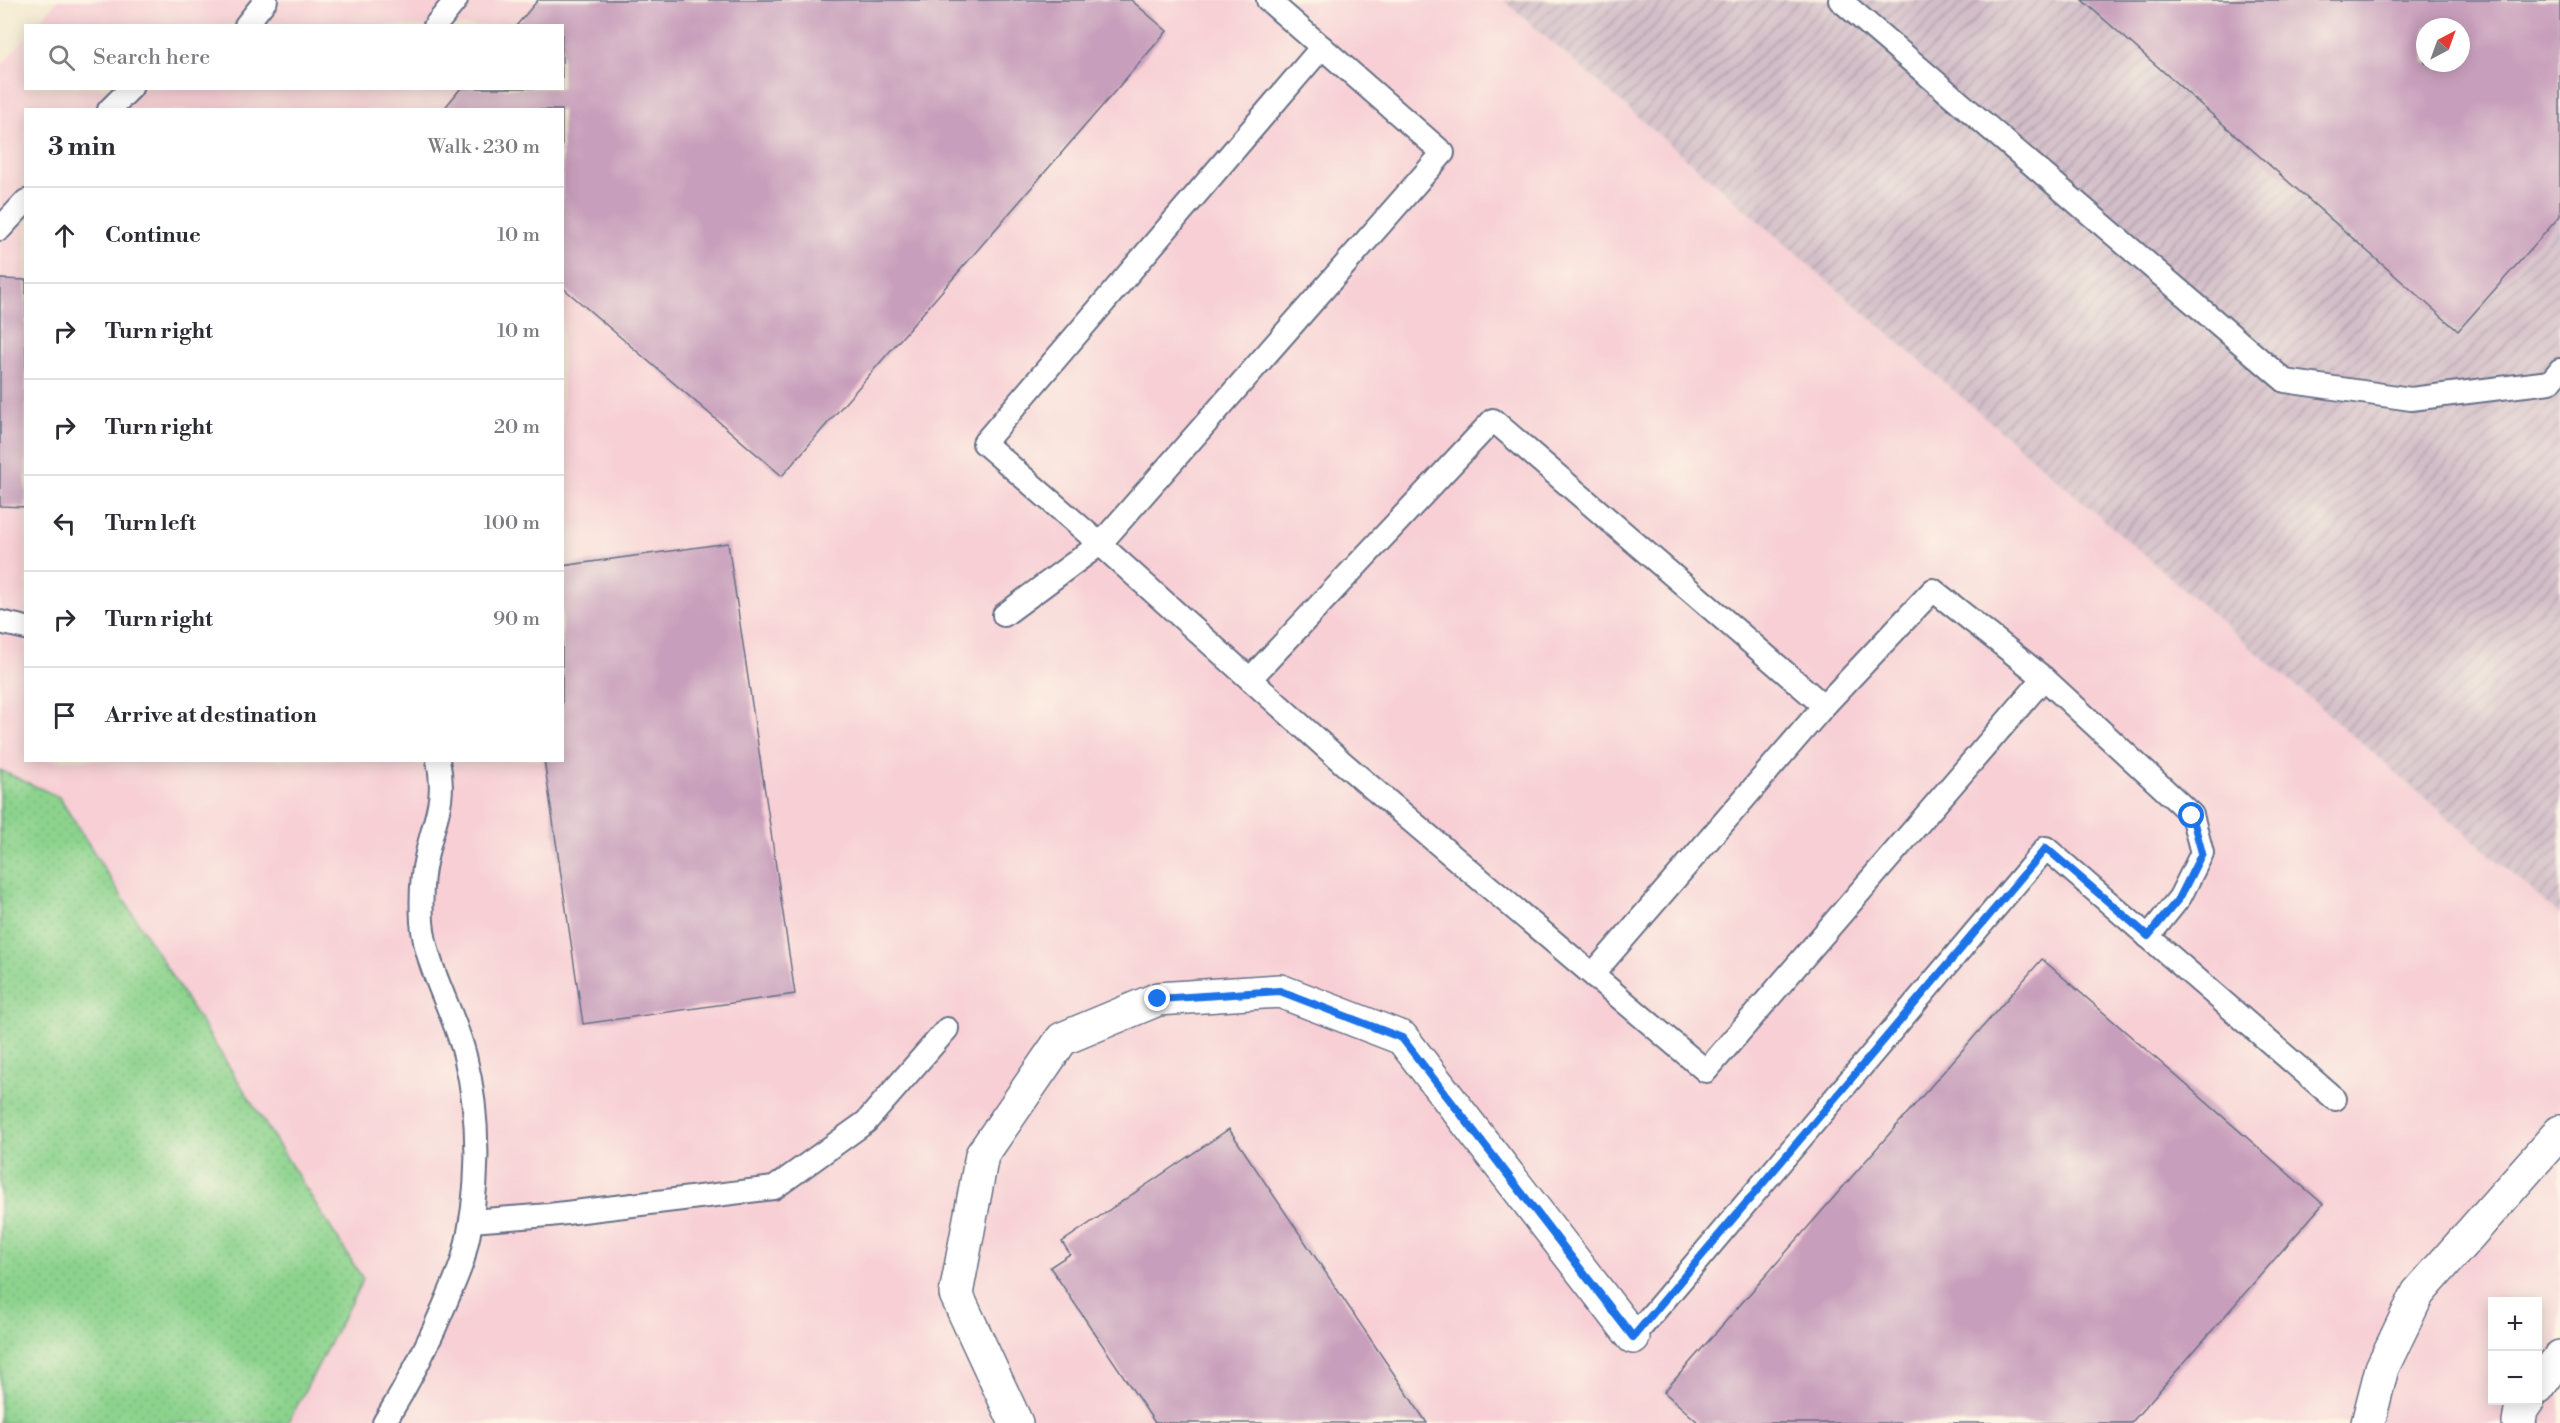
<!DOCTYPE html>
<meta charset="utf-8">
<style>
body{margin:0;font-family:"Libre Bodoni",serif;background:#f2f2f3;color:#2b2b33}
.controls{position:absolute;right:18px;bottom:18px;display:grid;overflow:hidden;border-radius:0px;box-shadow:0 3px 15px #0003}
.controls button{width:54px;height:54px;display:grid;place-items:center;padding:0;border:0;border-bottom:2px solid #e1e1e2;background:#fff;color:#2b2b33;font:30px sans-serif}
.compass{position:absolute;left:2416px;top:18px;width:54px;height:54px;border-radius:50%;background:#fff;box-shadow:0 3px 15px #0003;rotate:41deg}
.stop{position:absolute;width:18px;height:18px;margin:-14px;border:4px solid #1a73e8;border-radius:50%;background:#fff}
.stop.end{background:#1a73e8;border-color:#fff;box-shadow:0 2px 6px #0008}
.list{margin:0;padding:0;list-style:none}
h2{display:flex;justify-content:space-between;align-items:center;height:78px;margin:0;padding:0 24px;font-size:26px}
h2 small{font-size:20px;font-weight:400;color:#7c7c81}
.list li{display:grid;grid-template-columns:39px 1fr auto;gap:18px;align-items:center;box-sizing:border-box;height:96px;padding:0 24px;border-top:2px solid #e1e1e2}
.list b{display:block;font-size:22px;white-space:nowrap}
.list em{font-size:20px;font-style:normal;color:#7c7c81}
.icon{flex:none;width:33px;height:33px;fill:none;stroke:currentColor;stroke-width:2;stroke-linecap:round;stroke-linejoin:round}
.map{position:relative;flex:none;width:2560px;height:1423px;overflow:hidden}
.search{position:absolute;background:#fff;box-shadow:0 3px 15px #0003;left:24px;top:24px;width:540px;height:66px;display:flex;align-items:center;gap:15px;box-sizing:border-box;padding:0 21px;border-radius:0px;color:#7c7c81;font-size:22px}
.panel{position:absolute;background:#fff;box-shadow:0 3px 15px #0003;left:24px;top:108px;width:540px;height:654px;border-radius:0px}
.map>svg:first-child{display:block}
.built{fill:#f7cfd5;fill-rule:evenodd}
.industrial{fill:url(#industrial-furrows);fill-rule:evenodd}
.park{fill:url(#park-dots);stroke:#548176;stroke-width:1.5}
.building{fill:#c79ebb;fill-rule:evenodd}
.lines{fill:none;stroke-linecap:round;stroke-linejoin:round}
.lane-casing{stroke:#677086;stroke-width:26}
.street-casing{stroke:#677086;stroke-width:36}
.lane{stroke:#fff;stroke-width:22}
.street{stroke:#fff;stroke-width:33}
.route{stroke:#1a73e8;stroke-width:8}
</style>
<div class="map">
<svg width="2560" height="1423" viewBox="0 0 2560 1423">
<defs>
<pattern id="industrial-furrows" width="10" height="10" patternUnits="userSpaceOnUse" patternTransform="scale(1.5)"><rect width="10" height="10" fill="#d2bdc8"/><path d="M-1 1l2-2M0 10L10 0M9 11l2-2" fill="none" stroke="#aa9aa6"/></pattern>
<pattern id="park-dots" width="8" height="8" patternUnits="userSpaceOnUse" patternTransform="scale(1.5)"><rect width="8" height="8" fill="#8cd38d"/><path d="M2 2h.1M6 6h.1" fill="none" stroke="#78b57c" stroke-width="1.8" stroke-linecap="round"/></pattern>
</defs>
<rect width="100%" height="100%" fill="#fcf5e5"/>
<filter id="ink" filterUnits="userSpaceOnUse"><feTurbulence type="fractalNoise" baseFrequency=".0167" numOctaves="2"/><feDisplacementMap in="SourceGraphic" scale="12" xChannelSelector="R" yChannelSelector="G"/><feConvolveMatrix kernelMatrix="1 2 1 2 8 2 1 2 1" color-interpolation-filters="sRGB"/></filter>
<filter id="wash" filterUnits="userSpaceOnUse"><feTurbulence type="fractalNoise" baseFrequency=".008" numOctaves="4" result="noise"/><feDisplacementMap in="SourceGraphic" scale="24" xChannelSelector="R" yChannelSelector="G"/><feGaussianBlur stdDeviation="1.35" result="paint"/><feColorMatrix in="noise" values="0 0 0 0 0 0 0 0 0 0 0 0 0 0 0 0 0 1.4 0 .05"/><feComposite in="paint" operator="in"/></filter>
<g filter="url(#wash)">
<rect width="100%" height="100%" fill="#f4ead1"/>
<path class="built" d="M58 0H1503L2560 915V1423H288L362 1279 59 797 0 770V67L25 38 26 88H562V26L36 25ZM26 110H562V760H26ZM2492 1302H2538V1400H2492Z"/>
<path class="industrial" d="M1503 0H2560V915ZM2425 27H2461V63H2425Z"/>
<polygon class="park" points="0,770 59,797 363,1279 288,1423 0,1423"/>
<g id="blocks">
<g class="building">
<polygon points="538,0 1131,0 1167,31 782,476 562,287 562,110 443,110 461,88 562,88 562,26 516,26"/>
<path d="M2082 0H2560V216L2458 331ZM2425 27H2461V63H2425Z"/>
<polygon points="0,279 26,280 26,507 0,506"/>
<polygon points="728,543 795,994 583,1024 544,760 562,760 562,566"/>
<polygon points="2042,959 2323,1204 2131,1423 1699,1423 1664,1392"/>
<polygon points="1229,1129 1427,1423 1155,1423 1050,1267 1070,1254 1062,1242"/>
</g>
</g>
</g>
<g filter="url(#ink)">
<use href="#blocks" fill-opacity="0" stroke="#677086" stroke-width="1.5"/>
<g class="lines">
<defs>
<g id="lane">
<polyline points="1840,0 2285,381 2411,399 2550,382 2560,370"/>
<polyline points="246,25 266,0"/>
<polyline points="435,26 456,0"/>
<polyline points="1322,47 984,443 1100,544 1343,763 1706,1071 2044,678"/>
<polyline points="109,110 131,88"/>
<polyline points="0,229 26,201"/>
<polyline points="1004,615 1100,544 1443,153 1268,0"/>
<polyline points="0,622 26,628"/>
<polyline points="1250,679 1493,420 1824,706"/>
<polyline points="1593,974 1824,706 1933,590 2044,678 2192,815 2202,853 2180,897 2148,937"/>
<polyline points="471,1221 549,1215 774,1188 866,1122 947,1029"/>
<polyline points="1633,1337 2046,848 2335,1099"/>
<path d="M384 1423C409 1383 430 1341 448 1297 453 1285 459 1272 463 1259 480 1195 481 1120 465 1056 454 1011 426 969 422 922 421 902 421 878 426 858 433 821 447 802 438 760"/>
</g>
<g id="street">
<polyline points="2538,1387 2560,1357"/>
<polyline points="1016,1423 956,1294 982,1155 1062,1039 1158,999 1280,991 1402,1038 1633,1337"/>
<polyline points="2368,1423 2382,1368 2418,1293 2560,1132"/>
<polyline points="2519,1423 2521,1410 2528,1400"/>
</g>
</defs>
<use href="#lane" class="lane-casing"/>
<use href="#street" class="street-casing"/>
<use href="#lane" class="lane"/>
<use href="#street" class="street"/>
</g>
</g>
<g class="lines" filter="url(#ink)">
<polyline class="route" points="1158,999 1280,991 1402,1038 1633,1337 2046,848 2148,936 2180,897 2202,853 2192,816"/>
</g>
</svg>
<div class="controls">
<button>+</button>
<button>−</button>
</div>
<svg class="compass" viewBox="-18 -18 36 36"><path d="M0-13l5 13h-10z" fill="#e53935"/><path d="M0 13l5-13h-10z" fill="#7c7c81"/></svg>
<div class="stop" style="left:2192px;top:816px"></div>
<div class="stop end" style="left:1158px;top:999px"></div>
<div class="search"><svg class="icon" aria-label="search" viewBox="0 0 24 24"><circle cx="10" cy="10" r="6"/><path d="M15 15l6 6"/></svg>Search here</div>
<section class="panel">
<h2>3 min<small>Walk · 230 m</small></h2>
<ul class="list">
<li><svg class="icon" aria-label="ahead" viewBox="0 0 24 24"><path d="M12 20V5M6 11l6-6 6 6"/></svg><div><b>Continue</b></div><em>10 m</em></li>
<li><svg class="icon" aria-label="right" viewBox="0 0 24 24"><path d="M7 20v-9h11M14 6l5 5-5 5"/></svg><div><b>Turn right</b></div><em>10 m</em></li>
<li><svg class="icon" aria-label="right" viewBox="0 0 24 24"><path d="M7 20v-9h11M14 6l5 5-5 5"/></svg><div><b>Turn right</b></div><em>20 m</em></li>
<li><svg class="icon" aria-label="left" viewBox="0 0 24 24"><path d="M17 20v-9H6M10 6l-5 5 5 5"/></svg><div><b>Turn left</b></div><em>100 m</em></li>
<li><svg class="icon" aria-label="right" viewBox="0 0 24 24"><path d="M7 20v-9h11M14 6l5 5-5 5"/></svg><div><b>Turn right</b></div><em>90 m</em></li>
<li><svg class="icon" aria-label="arrive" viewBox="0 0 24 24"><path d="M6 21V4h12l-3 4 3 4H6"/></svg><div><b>Arrive at destination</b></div></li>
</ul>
</section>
</div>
